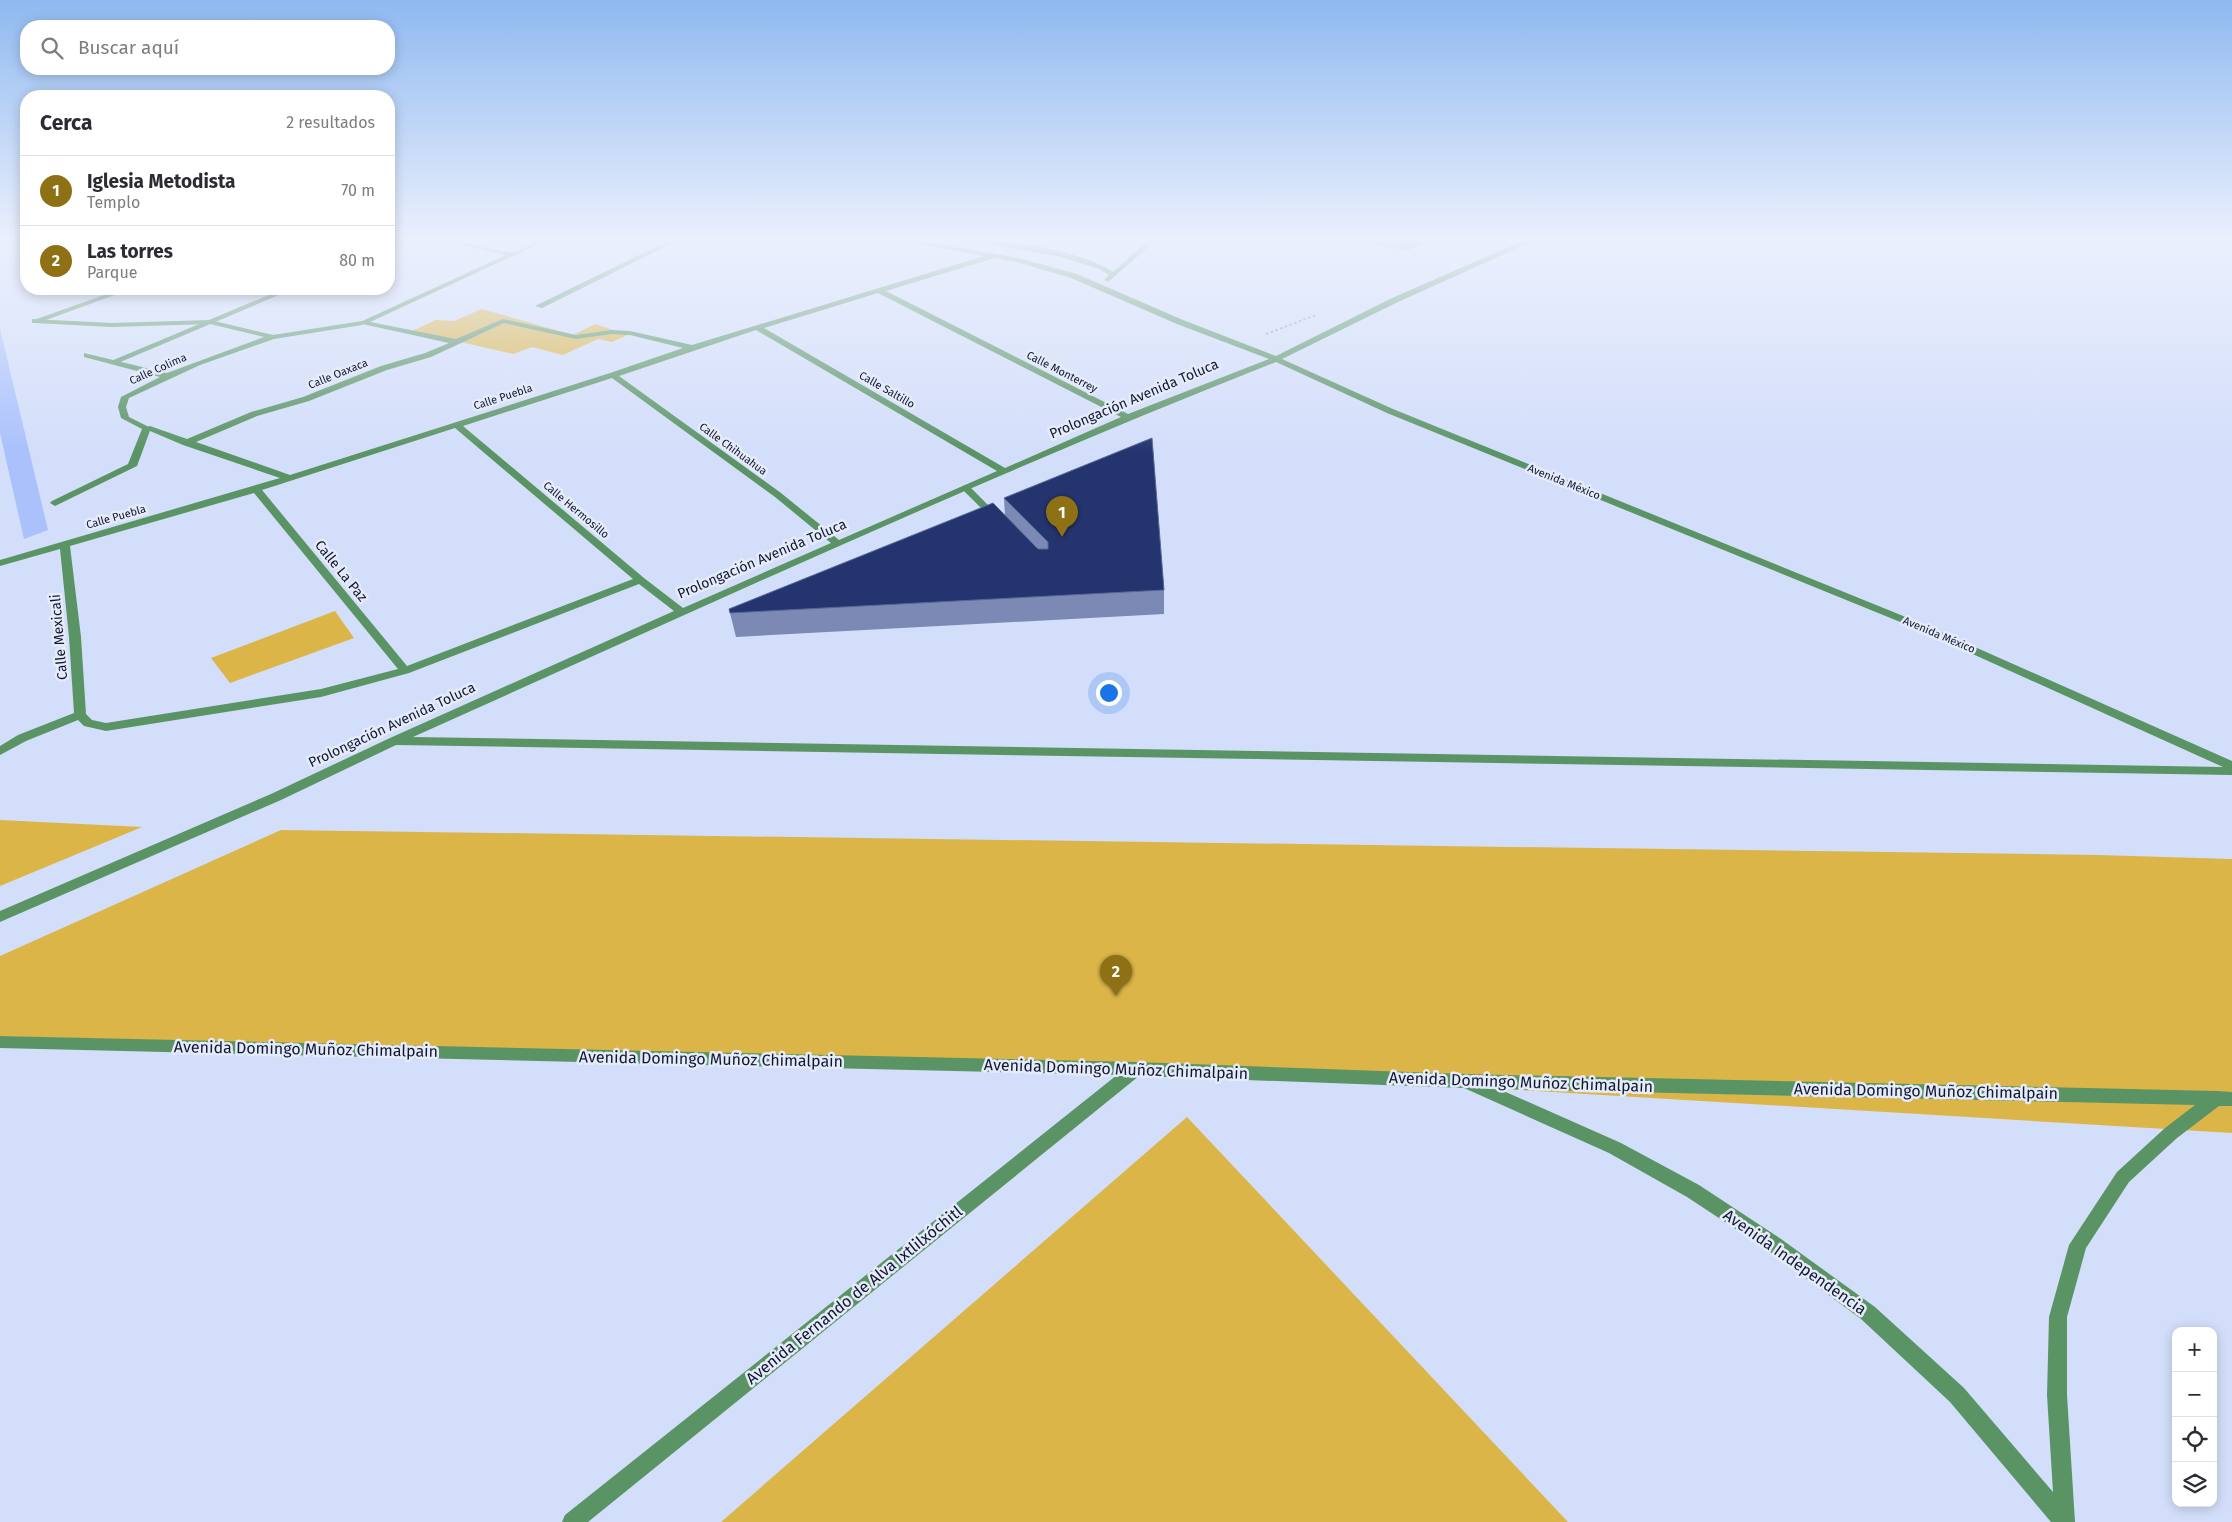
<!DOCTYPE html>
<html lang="es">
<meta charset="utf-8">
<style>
body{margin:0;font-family:"Fira Sans",sans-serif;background:#f7f7f7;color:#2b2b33}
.controls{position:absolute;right:15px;bottom:15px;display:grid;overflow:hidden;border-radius:10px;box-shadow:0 2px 12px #0003}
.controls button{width:45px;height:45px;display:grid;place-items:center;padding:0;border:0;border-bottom:1px solid #e1e1e2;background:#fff;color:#2b2b33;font:25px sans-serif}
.you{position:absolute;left:1108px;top:692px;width:18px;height:18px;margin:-12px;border:4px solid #fff;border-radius:50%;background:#1a73e8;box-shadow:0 0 0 8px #1a73e833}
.badge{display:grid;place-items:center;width:32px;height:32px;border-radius:50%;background:#8e7115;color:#fff;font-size:16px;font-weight:700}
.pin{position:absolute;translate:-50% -41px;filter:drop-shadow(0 1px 2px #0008)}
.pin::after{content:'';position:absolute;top:26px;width:18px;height:15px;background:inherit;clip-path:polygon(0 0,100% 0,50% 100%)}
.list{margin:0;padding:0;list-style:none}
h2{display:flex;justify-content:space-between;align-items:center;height:65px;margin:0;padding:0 20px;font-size:21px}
h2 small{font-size:16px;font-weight:400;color:#7c7c81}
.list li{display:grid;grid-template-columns:32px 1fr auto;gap:15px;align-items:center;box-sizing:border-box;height:70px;padding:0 20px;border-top:1px solid #e1e1e2}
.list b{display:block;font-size:19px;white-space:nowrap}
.list p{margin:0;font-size:16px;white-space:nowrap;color:#7c7c81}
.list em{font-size:16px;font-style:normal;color:#7c7c81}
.icon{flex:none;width:28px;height:28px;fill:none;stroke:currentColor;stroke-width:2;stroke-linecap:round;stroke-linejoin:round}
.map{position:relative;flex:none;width:2232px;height:1522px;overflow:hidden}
.search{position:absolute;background:#fff;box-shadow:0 2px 12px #0003;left:20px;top:20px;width:375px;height:55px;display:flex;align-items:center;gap:12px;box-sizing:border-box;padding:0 18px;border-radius:20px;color:#7c7c81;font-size:19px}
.panel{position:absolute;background:#fff;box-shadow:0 2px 12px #0003;left:20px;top:90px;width:375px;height:205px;border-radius:20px}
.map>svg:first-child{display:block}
.green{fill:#dcb548}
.water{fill:#abc1fc}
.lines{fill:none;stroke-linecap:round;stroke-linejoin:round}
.path{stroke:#98a3be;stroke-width:2;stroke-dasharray:2.5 2.5;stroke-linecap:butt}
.service{fill:#5a9465;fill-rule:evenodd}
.pedestrian{fill:#5a9465;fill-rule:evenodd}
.minor{fill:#5a9465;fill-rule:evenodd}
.wall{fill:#7c89b4}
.shaded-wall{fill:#586798}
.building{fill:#24346e;stroke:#586798}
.labels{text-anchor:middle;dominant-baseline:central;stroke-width:5;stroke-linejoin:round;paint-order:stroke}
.far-street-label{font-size:11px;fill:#101831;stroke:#e6ebfa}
.street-label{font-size:14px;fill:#101831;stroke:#e6ebfa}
.near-street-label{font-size:16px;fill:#101831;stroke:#e6ebfa}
</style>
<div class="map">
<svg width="2232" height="1522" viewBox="0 0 2232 1522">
<rect width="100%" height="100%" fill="#d3defa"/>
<g class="green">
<polygon points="482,309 573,335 595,324 628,335 612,342 598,339 563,355 532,347 513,354 412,331 436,320 454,321"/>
<polygon points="335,611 354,638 230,683 211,658"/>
<polygon points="0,820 142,827 0,886"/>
<polygon points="281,830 2098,855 2232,859 2232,1133 1175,1069 0,1036 0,956"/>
<polygon points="1187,1117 1568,1522 721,1522"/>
</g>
<polygon class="water" points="0,329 48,530 24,539 0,433"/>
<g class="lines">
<polyline class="path" points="1266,334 1316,315"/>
<polygon class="service" points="966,485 969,486 999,516 999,520 993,520 963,490 963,486"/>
<polygon class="pedestrian" points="32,319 112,323 210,320 273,335 362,321 366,323 362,325 274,339 200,365 129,398 126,407 129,417 151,428 137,466 55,506 50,503 52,501 128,464 142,429 121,418 118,407 121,397 160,377 84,357 84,353 167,373 264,337 210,324 112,327 35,323 32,323"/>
<g class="minor">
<polygon points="405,237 415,237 389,249 389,245"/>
<path d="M428 237C456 237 482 249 510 252 522 253 538 237 554 237L370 322 456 339 503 319 576 335 612 330 630 331 692 345 984 256 880 237H897L1018 258 1077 274 1183 320 1276 356 1392 298 1532 237H1542L1398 302 1282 359 1393 409 1923 624 2232 761V775L396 745 281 800 0 922V911L271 794 390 738 674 611 639 584 409 673 321 697 106 731 84 726 78 720 26 741 0 755V746L18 735 74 713 69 637 60 549 0 566V560L280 478 183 445 143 428 150 426 187 439 251 412 303 397 381 366 425 353 449 343 358 323 506 255ZM994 258 1017 262 1071 278 1177 324 1269 359 1128 414 886 291ZM878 293 1121 417 1005 468 764 328ZM504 323 576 339 612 334 630 335 683 348 610 373 290 475 196 442 257 416 309 401 387 370 431 357ZM756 330 997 471 839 540 781 493 619 376ZM1276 362 1387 413 1915 628 2223 767 413 737C699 609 984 477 1276 362ZM612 378 775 497 831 543 683 608 644 578 463 426ZM455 428 633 579 407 666 262 490ZM254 493 398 669 321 689 106 723 92 720 86 714 81 637 70 546Z"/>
<polygon points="676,237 685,237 542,308 535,306"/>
<path d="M950 237C994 237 1076 248 1113 272L1152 237H1160L1108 282 1104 280 1109 275 1099 269 1061 257Z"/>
<polygon points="121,289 131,289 38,323 31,321"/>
<polygon points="283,289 293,289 118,363 111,361"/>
<path d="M0 1036 1136 1062 1465 1074 2217 1091 2232 1092V1106H2219L2177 1138 2129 1182 2086 1248 2067 1317V1395L2075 1522H2051L1950 1402 1861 1319 1769 1251 1687 1197 1609 1153 1464 1088 1139 1076 588 1522H562L565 1515 1117 1075 0 1048ZM1499 1089 2195 1105 2165 1128 2117 1172 2069 1245 2049 1317 2047 1395 2053 1492 1964 1388 1875 1307 1781 1239 1699 1185 1621 1143Z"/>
</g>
</g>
<g class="wall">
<polygon points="1327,237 1440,237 1407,250"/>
<polygon points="1004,498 1164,590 1164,614 736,637 729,609 1005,516"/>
</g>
<polygon class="shaded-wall" points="1409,237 1440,237 1407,250"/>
<polygon class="building" points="1152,438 1164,590 730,613 729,609 993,503 1038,549 1048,549 1048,542 1004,498"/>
<linearGradient id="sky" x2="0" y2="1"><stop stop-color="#8fb9f0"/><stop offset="0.53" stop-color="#ebf0fd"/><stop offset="1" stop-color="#ebf0fd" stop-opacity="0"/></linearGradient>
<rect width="2232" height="451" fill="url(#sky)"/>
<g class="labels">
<g class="far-street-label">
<text transform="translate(158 369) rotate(-24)">Calle Colima</text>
<text transform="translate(1062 372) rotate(27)">Calle Monterrey</text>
<text transform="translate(338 374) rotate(-22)">Calle Oaxaca</text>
<text transform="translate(887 390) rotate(30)">Calle Saltillo</text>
<text transform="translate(503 397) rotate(-18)">Calle Puebla</text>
<text transform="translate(733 449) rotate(36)">Calle Chihuahua</text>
<text transform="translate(1564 482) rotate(22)">Avenida México</text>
<text transform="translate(576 510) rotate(40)">Calle Hermosillo</text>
<text transform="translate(116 517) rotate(-16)">Calle Puebla</text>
<text transform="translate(1939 635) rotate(23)">Avenida México</text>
</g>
<g class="street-label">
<text transform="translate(1134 399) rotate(-23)">Prolongación Avenida Toluca</text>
<text transform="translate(762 559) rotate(-23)">Prolongación Avenida Toluca</text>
<text transform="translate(341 571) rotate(51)">Calle La Paz</text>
<text transform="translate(59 637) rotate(-95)">Calle Mexicali</text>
<text transform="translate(392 725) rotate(-25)">Prolongación Avenida Toluca</text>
</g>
<g class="near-street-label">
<text transform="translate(306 1049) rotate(1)">Avenida Domingo Muñoz Chimalpain</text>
<text transform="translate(711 1059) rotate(1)">Avenida Domingo Muñoz Chimalpain</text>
<text transform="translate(1116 1069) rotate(2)">Avenida Domingo Muñoz Chimalpain</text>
<text transform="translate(1521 1082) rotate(2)">Avenida Domingo Muñoz Chimalpain</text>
<text transform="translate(1926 1091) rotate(1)">Avenida Domingo Muñoz Chimalpain</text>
<text transform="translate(1795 1262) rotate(35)">Avenida Independencia</text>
<text transform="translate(854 1295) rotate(-39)">Avenida Fernando de Alva Ixtlilxóchitl</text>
</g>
</g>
</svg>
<div class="controls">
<button>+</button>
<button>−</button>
<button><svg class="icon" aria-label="locate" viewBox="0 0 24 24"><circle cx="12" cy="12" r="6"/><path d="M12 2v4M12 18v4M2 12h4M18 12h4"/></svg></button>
<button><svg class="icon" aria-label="layers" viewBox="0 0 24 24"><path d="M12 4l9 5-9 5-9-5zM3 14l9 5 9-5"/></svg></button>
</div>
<div class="you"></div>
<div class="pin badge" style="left:1062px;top:537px">1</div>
<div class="pin badge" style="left:1116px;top:996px">2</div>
<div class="search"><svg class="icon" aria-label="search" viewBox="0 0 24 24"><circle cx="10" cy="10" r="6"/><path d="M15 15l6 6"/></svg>Buscar aquí</div>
<section class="panel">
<h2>Cerca<small>2 resultados</small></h2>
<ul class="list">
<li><span class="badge">1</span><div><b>Iglesia Metodista</b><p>Templo</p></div><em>70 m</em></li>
<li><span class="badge">2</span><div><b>Las torres</b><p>Parque</p></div><em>80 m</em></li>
</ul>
</section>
</div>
